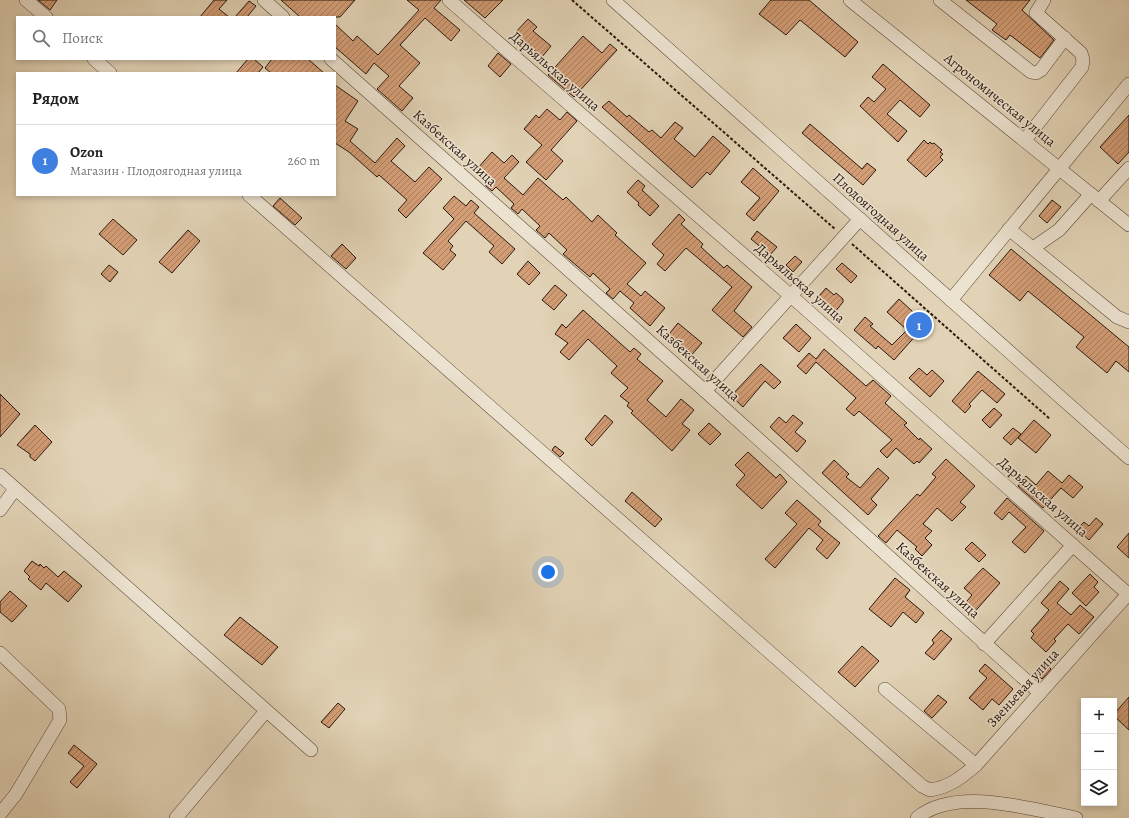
<!DOCTYPE html>
<html lang="ru">
<meta charset="utf-8">
<style>
body{margin:0;font-family:Alegreya,serif;background:#f2f2f2;color:#222}
.controls{position:absolute;right:12px;bottom:12px;display:grid;overflow:hidden;border-radius:0px;box-shadow:0 2px 6px #0003}
.controls button{width:36px;height:36px;display:grid;place-items:center;padding:0;border:0;border-bottom:1px solid #e0e0e0;background:#fff;color:#222;font:20px sans-serif}
.you{position:absolute;left:548px;top:572px;width:14px;height:14px;margin:-10px;border:3px solid #fff;border-radius:50%;background:#1a73e8;box-shadow:0 0 0 6px #1a73e833}
.badge{display:grid;place-items:center;width:26px;height:26px;border-radius:50%;background:#7c3aed;color:#fff;font-size:13px;font-weight:700}
.pin{position:absolute;translate:-50% -50%;border:2px solid #fff;box-shadow:0 1px 4px #0006}
.list{margin:0;padding:0;list-style:none}
h2{display:flex;justify-content:space-between;align-items:center;height:52px;margin:0;padding:0 16px;font-size:17px}
h2 small{font-size:13px;font-weight:400;color:#767676}
.list li{display:grid;grid-template-columns:26px 1fr auto;gap:12px;align-items:center;box-sizing:border-box;height:72px;padding:0 16px;border-top:1px solid #e0e0e0}
.list b{display:block;font-size:15px;white-space:nowrap}
.list p{margin:0;font-size:13px;white-space:nowrap;color:#767676}
.list em{font-size:13px;font-style:normal;color:#767676}
.icon{flex:none;width:22px;height:22px;fill:none;stroke:currentColor;stroke-width:2;stroke-linecap:round;stroke-linejoin:round}
.map{position:relative;flex:none;width:1129px;height:818px;overflow:hidden}
.search{position:absolute;background:#fff;box-shadow:0 2px 6px #0003;left:16px;top:16px;width:320px;height:44px;display:flex;align-items:center;gap:10px;box-sizing:border-box;padding:0 14px;border-radius:0px;color:#767676;font-size:15px}
.panel{position:absolute;background:#fff;box-shadow:0 2px 6px #0003;left:16px;top:72px;width:320px;height:124px;border-radius:0px}
.map>svg:first-child{display:block}
.building{fill:url(#building-hatch);stroke:#2b180c}
.lines{fill:none;stroke-linecap:round;stroke-linejoin:round}
.minor-casing{stroke:#594736;stroke-width:14}
.path{stroke:#2b180c;stroke-width:2;stroke-dasharray:3 2;stroke-linecap:butt}
.minor{stroke:#ece2d0;stroke-width:13}
.labels{text-anchor:middle;dominant-baseline:central;stroke-width:3;stroke-linejoin:round;paint-order:stroke}
.street-label{font-size:14px;fill:#2b180c;stroke:#ece2d0}
</style>
<div class="map">
<svg width="1129" height="818" viewBox="0 0 1129 818">
<defs>
<pattern id="building-hatch" width="6" height="6" patternUnits="userSpaceOnUse"><rect width="6" height="6" fill="#d39d76"/><path d="M-1 1l2-2M0 6l6-6M5 7l2-2" fill="none" stroke="#ab7f5f"/></pattern>
</defs>
<rect width="100%" height="100%" fill="#e2d3b6"/>
<filter id="stains"><feTurbulence type="fractalNoise" baseFrequency=".005" numOctaves="4"/><feColorMatrix values="0 0 0 0 .2 0 0 0 0 .09 0 0 0 0 .02 0 0 0 .5 -.17"/></filter>
<radialGradient id="worn" r=".72"><stop offset=".6" stop-color="#630" stop-opacity="0"/><stop offset="1" stop-color="#630" stop-opacity=".3"/></radialGradient>
<g class="building">
<polygon points="38,0 57,0 50,10"/>
<polygon points="214,0 227,0 219,9 229,17 200,17"/>
<polygon points="281,0 355,0 340,17 300,17"/>
<polygon points="407,0 441,0 434,8 460,30 451,41 425,18 400,45 420,63 399,86 413,98 402,111 377,89 389,76 374,63 366,74 335,47 335,24 353,41 357,36 378,55 419,10"/>
<polygon points="464,0 503,0 485,18"/>
<polygon points="771,0 809,0 858,42 845,57 800,20 786,35 759,14"/>
<polygon points="966,0 1030,0 1022,10 1054,40 1040,58 1010,35 1006,40 992,30 997,24"/>
<polygon points="249,1 256,6 247,17 235,17"/>
<polygon points="528,19 537,27 533,31 551,46 542,57 515,33"/>
<polygon points="583,36 602,53 610,44 617,50 574,97 548,75"/>
<polygon points="498,53 511,64 500,77 488,66"/>
<polygon points="248,59 254,59 263,67 258,73 236,73"/>
<polygon points="272,59 308,59 324,73 271,73 265,68"/>
<polygon points="883,64 930,105 920,117 900,100 887,114 907,131 898,142 860,106 868,97 874,102 886,89 872,77"/>
<polygon points="335,85 358,101 345,121 358,129 350,141 375,163 397,138 405,146 391,161 415,182 429,167 442,179 406,218 398,210 407,200 379,175 377,177 349,152 335,143"/>
<polygon points="609,101 627,117 629,115 649,132 652,130 661,138 675,122 683,128 674,139 695,157 713,136 730,151 710,175 707,172 692,188 602,107"/>
<polygon points="547,109 560,120 567,112 577,121 551,150 563,161 546,180 526,162 542,145 524,129 536,115 539,118"/>
<polygon points="1129,115 1129,152 1118,164 1100,147"/>
<polygon points="810,124 862,169 867,163 876,170 863,185 802,133"/>
<polygon points="924,140 928,144 930,142 932,144 934,143 942,150 940,152 943,154 940,157 943,160 926,177 907,160"/>
<polygon points="492,152 504,163 512,155 519,162 504,178 523,195 538,178 563,200 566,197 592,222 598,215 617,233 615,235 646,263 627,284 641,296 645,291 665,308 650,326 630,308 634,303 620,291 613,299 606,293 610,289 593,273 590,277 563,254 567,250 549,233 545,238 536,230 540,226 522,209 518,214 511,208 514,204 496,187 492,191 485,185 489,180 477,169"/>
<polygon points="753,168 779,191 754,221 746,214 760,198 741,182"/>
<polygon points="638,180 645,186 642,190 659,206 650,216 638,205 639,203 627,192"/>
<polygon points="454,196 466,206 471,200 479,207 474,213 515,249 502,264 489,252 494,246 466,221 448,241 453,246 450,250 456,255 443,270 423,253 454,219 443,208"/>
<polygon points="280,198 302,218 295,225 273,206"/>
<polygon points="1052,200 1061,207 1047,223 1039,216"/>
<polygon points="679,214 685,220 681,224 703,244 701,247 724,268 727,265 752,287 734,311 752,327 743,337 712,310 732,287 686,248 665,271 657,264 664,255 652,244"/>
<polygon points="113,219 137,240 123,255 99,234"/>
<polygon points="188,230 200,241 172,273 159,262"/>
<polygon points="757,231 777,247 770,255 751,239"/>
<polygon points="342,244 356,258 346,269 331,256"/>
<polygon points="1011,249 1129,347 1129,372 1116,361 1107,373 1076,347 1084,337 1028,291 1020,301 989,275"/>
<polygon points="795,256 802,262 793,272 786,265"/>
<polygon points="528,261 540,273 529,285 517,274"/>
<polygon points="842,263 857,276 851,283 836,269"/>
<polygon points="109,265 118,272 110,282 101,274"/>
<polygon points="555,285 567,295 554,310 542,300"/>
<polygon points="826,288 834,295 836,293 843,299 843,302 835,312 818,297"/>
<polygon points="899,299 926,324 894,360 878,346 876,349 854,330 865,317 873,324 870,326 892,345 907,330 887,312"/>
<polygon points="583,310 630,352 634,348 641,354 637,359 663,381 647,400 666,417 681,399 694,410 682,424 690,430 672,451 631,413 633,411 627,406 629,403 620,396 628,388 611,373 617,366 588,339 569,360 560,352 568,343 555,334 562,324 566,328"/>
<polygon points="678,323 702,343 689,358 666,338"/>
<polygon points="796,324 811,338 799,352 783,338"/>
<polygon points="824,349 866,386 873,380 891,396 885,403 907,423 904,425 919,440 920,438 932,449 919,463 917,461 914,464 896,448 887,458 880,451 892,440 859,411 854,416 846,409 856,398 816,362 806,374 797,366 809,353 816,359"/>
<polygon points="761,364 781,382 774,389 765,381 743,407 731,396"/>
<polygon points="919,368 927,375 932,370 944,381 930,397 909,378"/>
<polygon points="978,371 1005,394 997,403 982,390 969,404 971,406 965,413 952,401"/>
<polygon points="0,394 20,414 0,437"/>
<polygon points="994,408 1002,415 990,428 982,420"/>
<polygon points="605,415 613,422 592,446 585,439"/>
<polygon points="793,415 803,423 795,432 806,441 797,452 770,427 779,417 786,423"/>
<polygon points="1034,420 1051,435 1036,453 1018,438"/>
<polygon points="709,423 721,434 710,445 698,434"/>
<polygon points="35,425 52,442 35,461 30,457 30,454 17,445"/>
<polygon points="1013,428 1021,434 1011,445 1003,438"/>
<polygon points="555,446 564,453 560,457 552,450"/>
<polygon points="748,452 776,478 780,474 787,482 762,509 736,485 745,475 735,465"/>
<polygon points="946,459 975,486 960,502 966,507 952,521 937,508 923,524 932,531 925,538 932,545 922,556 915,549 917,547 897,530 886,543 878,536 917,494 920,496 936,477 932,474"/>
<polygon points="834,460 849,474 846,477 860,488 878,468 889,478 871,499 877,505 868,515 822,473"/>
<polygon points="1048,471 1062,483 1069,475 1083,487 1073,498 1061,488 1043,508 1018,486 1026,476 1036,485"/>
<polygon points="632,492 662,519 655,527 625,501"/>
<polygon points="1007,498 1044,531 1025,553 1012,542 1026,527 1009,512 1002,520 994,513"/>
<polygon points="797,500 821,521 818,525 840,543 827,559 816,549 823,540 809,528 775,568 765,559 797,524 785,513"/>
<polygon points="1096,518 1103,524 1089,540 1077,529 1084,522 1089,526"/>
<polygon points="1129,533 1129,558 1117,547"/>
<polygon points="972,542 986,555 979,562 965,549"/>
<polygon points="32,561 39,566 40,564 44,568 46,566 58,577 64,571 82,586 68,602 46,583 41,590 28,579 30,577 24,571"/>
<polygon points="983,568 1000,583 971,616 962,607 972,595 964,588"/>
<polygon points="1090,574 1098,582 1094,587 1099,592 1086,606 1072,593"/>
<polygon points="895,578 910,590 905,597 924,613 916,623 903,612 891,627 869,609"/>
<polygon points="1060,581 1069,589 1057,603 1071,615 1080,605 1094,617 1079,634 1068,624 1054,639 1056,641 1046,652 1031,638 1034,634 1031,631 1049,610 1041,603"/>
<polygon points="10,591 27,606 12,622 0,612 0,602"/>
<polygon points="240,617 278,647 262,665 224,635"/>
<polygon points="941,630 952,639 934,660 925,653 934,643 932,640"/>
<polygon points="862,646 879,661 855,687 838,672"/>
<polygon points="1044,662 1051,669 1042,679 1035,672"/>
<polygon points="985,664 1013,689 999,705 992,699 983,710 969,698 987,678 979,671"/>
<polygon points="938,695 947,702 932,718 924,711"/>
<polygon points="1129,697 1129,730 1114,716 1114,714"/>
<polygon points="338,703 345,709 329,728 321,722"/>
<polygon points="74,745 97,764 77,788 70,782 84,766 68,753"/>
</g>
<g class="lines">
<defs>
<g id="minor">
<polyline points="26,0 46,17"/>
<polyline points="264,0 283,17"/>
<polyline points="449,0 791,296 1128,594"/>
<polyline points="613,0 1129,458"/>
<polyline points="850,0 1129,225"/>
<polyline points="940,0 1031,72 1036,73 1041,70 1065,38"/>
<polyline points="94,59 110,73"/>
<polyline points="331,59 705,391 1040,693"/>
<polyline points="1025,140 1082,67 1083,60 1081,53 1036,13 1044,0"/>
<path d="M249 195 922 786 930 790C950 787 962 777 976 765L1129 593"/>
<polyline points="1099,201 1129,168"/>
<polyline points="1009,229 1117,317 1129,322"/>
<polyline points="1033,248 1059,230 1091,194"/>
<polyline points="951,300 1129,84"/>
<polyline points="705,391 860,219"/>
<polyline points="0,475 311,750"/>
<polyline points="0,510 15,489"/>
<polyline points="984,644 1073,545"/>
<polyline points="0,653 59,709 60,720 16,794 0,814"/>
<polyline points="885,689 976,765"/>
<polyline points="176,818 266,711"/>
<path d="M917 818C955 786 1031 809 1076 818"/>
</g>
</defs>
<use href="#minor" class="minor-casing"/>
<g class="path">
<polyline points="572,0 835,229"/>
<polyline points="852,244 1050,419"/>
</g>
<use href="#minor" class="minor"/>
</g>
<g class="labels">
<g class="street-label">
<text transform="translate(555 71) rotate(41)">Дарьяльская улица</text>
<text transform="translate(1000 100) rotate(39)">Агрономическая улица</text>
<text transform="translate(455 148) rotate(42)">Казбекская улица</text>
<text transform="translate(881 217) rotate(42)">Плодоягодная улица</text>
<text transform="translate(800 283) rotate(41)">Дарьяльская улица</text>
<text transform="translate(698 363) rotate(42)">Казбекская улица</text>
<text transform="translate(1043 497) rotate(41)">Дарьяльская улица</text>
<text transform="translate(938 580) rotate(42)">Казбекская улица</text>
<text transform="translate(1023 688) rotate(-48)">Звеньевая улица</text>
</g>
</g>
<rect width="100%" height="100%" filter="url(#stains)"/>
<rect width="100%" height="100%" fill="url(#worn)"/>
</svg>
<div class="controls">
<button>+</button>
<button>−</button>
<button><svg class="icon" aria-label="layers" viewBox="0 0 24 24"><path d="M12 4l9 5-9 5-9-5zM3 14l9 5 9-5"/></svg></button>
</div>
<div class="you"></div>
<div class="pin badge" style="left:919px;top:325px;background:#3f7fe0">1</div>
<div class="search"><svg class="icon" aria-label="search" viewBox="0 0 24 24"><circle cx="10" cy="10" r="6"/><path d="M15 15l6 6"/></svg>Поиск</div>
<section class="panel">
<h2>Рядом<small></small></h2>
<ul class="list">
<li><span class="badge" style="background:#3f7fe0">1</span><div><b>Ozon</b><p>Магазин · Плодоягодная улица</p></div><em>260 m</em></li>
</ul>
</section>
</div>
